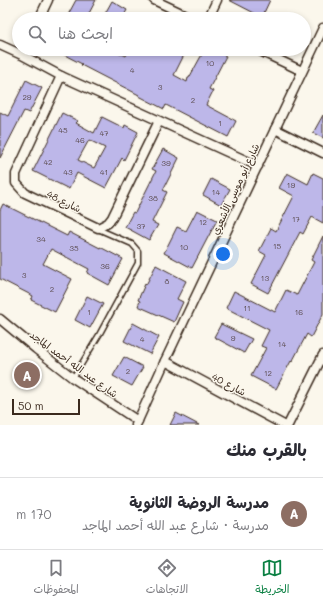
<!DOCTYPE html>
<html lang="ar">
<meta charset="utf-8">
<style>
body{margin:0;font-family:Mali,"Playpen Sans Arabic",sans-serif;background:#f2f2f3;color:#2b2b33;direction:rtl}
.scale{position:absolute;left:12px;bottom:10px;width:68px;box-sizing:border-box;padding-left:4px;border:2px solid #3b2a1e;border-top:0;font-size:11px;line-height:14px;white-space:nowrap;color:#3b2a1e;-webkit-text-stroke:3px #fbf7ec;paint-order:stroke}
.you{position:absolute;left:223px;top:254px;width:14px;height:14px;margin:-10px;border:3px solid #fff;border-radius:50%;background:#1a73e8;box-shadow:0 0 0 6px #1a73e833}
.badge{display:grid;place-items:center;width:26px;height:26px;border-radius:50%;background:#0b8043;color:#fff;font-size:13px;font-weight:700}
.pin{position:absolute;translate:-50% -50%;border:2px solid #fff;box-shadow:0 1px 4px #0006}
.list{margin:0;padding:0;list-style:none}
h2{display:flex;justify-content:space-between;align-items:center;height:52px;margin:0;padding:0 16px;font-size:17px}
h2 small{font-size:13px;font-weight:400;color:#7c7c81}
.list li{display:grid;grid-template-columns:26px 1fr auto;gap:12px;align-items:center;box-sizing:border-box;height:72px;padding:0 16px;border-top:1px solid #e1e1e2}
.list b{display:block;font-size:15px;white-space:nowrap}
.list p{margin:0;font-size:13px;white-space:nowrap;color:#7c7c81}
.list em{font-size:13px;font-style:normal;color:#7c7c81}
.icon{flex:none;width:22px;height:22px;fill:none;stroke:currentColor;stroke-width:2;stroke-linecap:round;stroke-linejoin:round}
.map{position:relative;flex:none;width:323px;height:425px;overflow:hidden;direction:ltr}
.search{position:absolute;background:#fff;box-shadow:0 2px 6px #0003;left:12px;right:12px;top:12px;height:44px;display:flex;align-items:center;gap:10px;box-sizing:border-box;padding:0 14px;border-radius:22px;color:#7c7c81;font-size:15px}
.sheet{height:124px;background:#fff}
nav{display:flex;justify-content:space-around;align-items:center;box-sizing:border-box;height:56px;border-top:1px solid #e1e1e2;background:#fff;font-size:11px;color:#7c7c81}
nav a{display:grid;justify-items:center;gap:2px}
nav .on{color:#0b8043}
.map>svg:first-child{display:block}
.building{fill:#bdb7e9;stroke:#3b2a1e;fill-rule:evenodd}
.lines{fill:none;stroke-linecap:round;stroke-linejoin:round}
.lane-casing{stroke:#3b2a1e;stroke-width:7}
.street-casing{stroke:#3b2a1e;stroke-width:11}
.lane{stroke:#fbf7ec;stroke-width:4}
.street{stroke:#fbf7ec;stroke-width:8}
.labels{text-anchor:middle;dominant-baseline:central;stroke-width:3;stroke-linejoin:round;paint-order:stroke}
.number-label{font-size:8px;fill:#5c4d51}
.street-label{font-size:10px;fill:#3b2a1e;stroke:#fbf7ec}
</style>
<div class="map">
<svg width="323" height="425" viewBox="0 0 323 425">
<rect width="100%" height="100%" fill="#fbf7ec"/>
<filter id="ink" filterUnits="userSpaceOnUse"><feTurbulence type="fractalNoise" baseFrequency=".025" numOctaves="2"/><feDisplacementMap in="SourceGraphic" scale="8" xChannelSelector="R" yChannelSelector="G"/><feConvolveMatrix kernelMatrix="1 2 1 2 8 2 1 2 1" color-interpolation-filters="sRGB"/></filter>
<g filter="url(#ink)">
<g class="building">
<polygon points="76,0 96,0 86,19 82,19 69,13"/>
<polygon points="229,0 270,0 262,17"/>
<polygon points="112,1 127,10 122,19 102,19"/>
<polygon points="53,49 112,49 126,56 129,49 187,49 174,75 187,82 188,78 189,78 205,49 213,49 226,56 209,89 213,91 206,105 236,121 228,137 166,105 164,109 139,96 139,95 81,65 82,64"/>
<polygon points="26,80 42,88 29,113 24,111 0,158 0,112 8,116"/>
<path d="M62 113 78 121 76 123 94 133 102 117 124 128 125 125 138 132 124 160 122 158 106 188 77 173 69 189 33 171ZM89 140 105 148 94 168 78 160Z"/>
<polygon points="323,115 323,138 313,133"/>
<polygon points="163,149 179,158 163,190 167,192 152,222 158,225 149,240 125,227 133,212 135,213 156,171 152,169"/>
<polygon points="287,173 308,184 313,173 323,178 323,223 312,217 303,234 300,232 268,293 251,284 266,255 259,251 271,228 276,231 294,196 279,188"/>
<polygon points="211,179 230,189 221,205 203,195"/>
<polygon points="3,204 67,236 69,232 100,248 100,247 123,259 109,285 87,273 89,269 51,249 43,264 72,279 55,312 31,300 33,296 0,279 0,210"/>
<polygon points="197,210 217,220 192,268 164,253 177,227 186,231"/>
<polygon points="323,236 323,314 311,337 307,334 292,362 291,361 276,389 251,376 266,348 261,346 269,330 226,308 234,291 275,312 286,290 297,295 314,262 311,260"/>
<polygon points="156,265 186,281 177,299 183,302 174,322 138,306 140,301 138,300 145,284 146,285"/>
<polygon points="87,296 103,304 90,328 75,320"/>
<polygon points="133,323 159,337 150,354 124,341"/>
<polygon points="221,324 252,339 244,353 214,337"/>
<polygon points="124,357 143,367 132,386 113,376"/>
<polygon points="176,413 199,425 170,425"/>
</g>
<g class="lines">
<defs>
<polyline id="lane" points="73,378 99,335 138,263 138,251 132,244 98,229"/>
<g id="street">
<polyline points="154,0 194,19"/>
<polyline points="39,19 48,0"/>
<polyline points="208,19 217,0"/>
<polyline points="0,45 22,55 61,76 258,166"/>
<polyline points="256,49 302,71"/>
<polyline points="61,76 16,174 16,183 25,193 98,228 108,223 112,218 159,121"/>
<polyline points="275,129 323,153"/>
<polyline points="0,319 36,349 73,378 138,421"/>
<polyline points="165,361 284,425"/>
<polyline points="136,425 165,361 323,28"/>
<polyline points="288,425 323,355"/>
</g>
</defs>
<use href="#lane" class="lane-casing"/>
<use href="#street" class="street-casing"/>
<use href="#lane" class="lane"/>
<use href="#street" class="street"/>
</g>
</g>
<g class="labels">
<g class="number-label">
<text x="210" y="63">10</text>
<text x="132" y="70">4</text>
<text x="160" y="87">3</text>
<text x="27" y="97">29</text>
<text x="193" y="100">2</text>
<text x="220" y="123">1</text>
<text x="63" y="130">45</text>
<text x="104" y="133">47</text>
<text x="80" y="140">46</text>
<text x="48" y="162">42</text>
<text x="166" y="163">39</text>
<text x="68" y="172">43</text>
<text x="104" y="172">41</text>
<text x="291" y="185">19</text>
<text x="216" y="192">14</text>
<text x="153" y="198">38</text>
<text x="296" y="219">17</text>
<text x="203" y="222">12</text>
<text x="141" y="226">37</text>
<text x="41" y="239">34</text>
<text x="277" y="246">15</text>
<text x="184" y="247">10</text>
<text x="74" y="248">35</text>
<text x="105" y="266">36</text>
<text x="24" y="275">3</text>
<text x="265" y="278">13</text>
<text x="167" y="281">8</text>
<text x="52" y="289">2</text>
<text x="247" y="308">11</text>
<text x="89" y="312">1</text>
<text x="299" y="312">16</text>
<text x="233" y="338">9</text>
<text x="142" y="339">4</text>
<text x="282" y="344">14</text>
<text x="128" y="371">2</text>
<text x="268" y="373">12</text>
</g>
<g class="street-label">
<text transform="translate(235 189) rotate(-65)">شارع أبو موسى الأشعري</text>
<text transform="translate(64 201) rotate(26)">شارع 48</text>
<text transform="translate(74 364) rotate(36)">شارع عبد الله أحمد الماجد</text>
<text transform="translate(229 384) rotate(28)">شارع 40</text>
</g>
</g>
</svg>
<div class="scale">50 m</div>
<div class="you"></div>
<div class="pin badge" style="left:27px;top:375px;background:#8d6e63">A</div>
<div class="search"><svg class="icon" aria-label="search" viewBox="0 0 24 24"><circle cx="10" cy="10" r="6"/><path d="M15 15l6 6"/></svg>ابحث هنا</div>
</div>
<section class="sheet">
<h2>بالقرب منك<small></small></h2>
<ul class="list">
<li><span class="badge" style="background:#8d6e63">A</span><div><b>مدرسة الروضة الثانوية</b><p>مدرسة · شارع عبد الله أحمد الماجد</p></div><em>170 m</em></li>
</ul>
</section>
<nav>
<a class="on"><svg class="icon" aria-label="map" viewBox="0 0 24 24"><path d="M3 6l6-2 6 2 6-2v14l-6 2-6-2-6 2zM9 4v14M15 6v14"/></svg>الخريطة</a>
<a><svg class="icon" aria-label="directions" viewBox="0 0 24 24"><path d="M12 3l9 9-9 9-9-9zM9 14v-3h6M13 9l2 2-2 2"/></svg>الاتجاهات</a>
<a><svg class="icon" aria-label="saved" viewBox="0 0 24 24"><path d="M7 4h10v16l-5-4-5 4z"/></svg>المحفوظات</a>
</nav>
